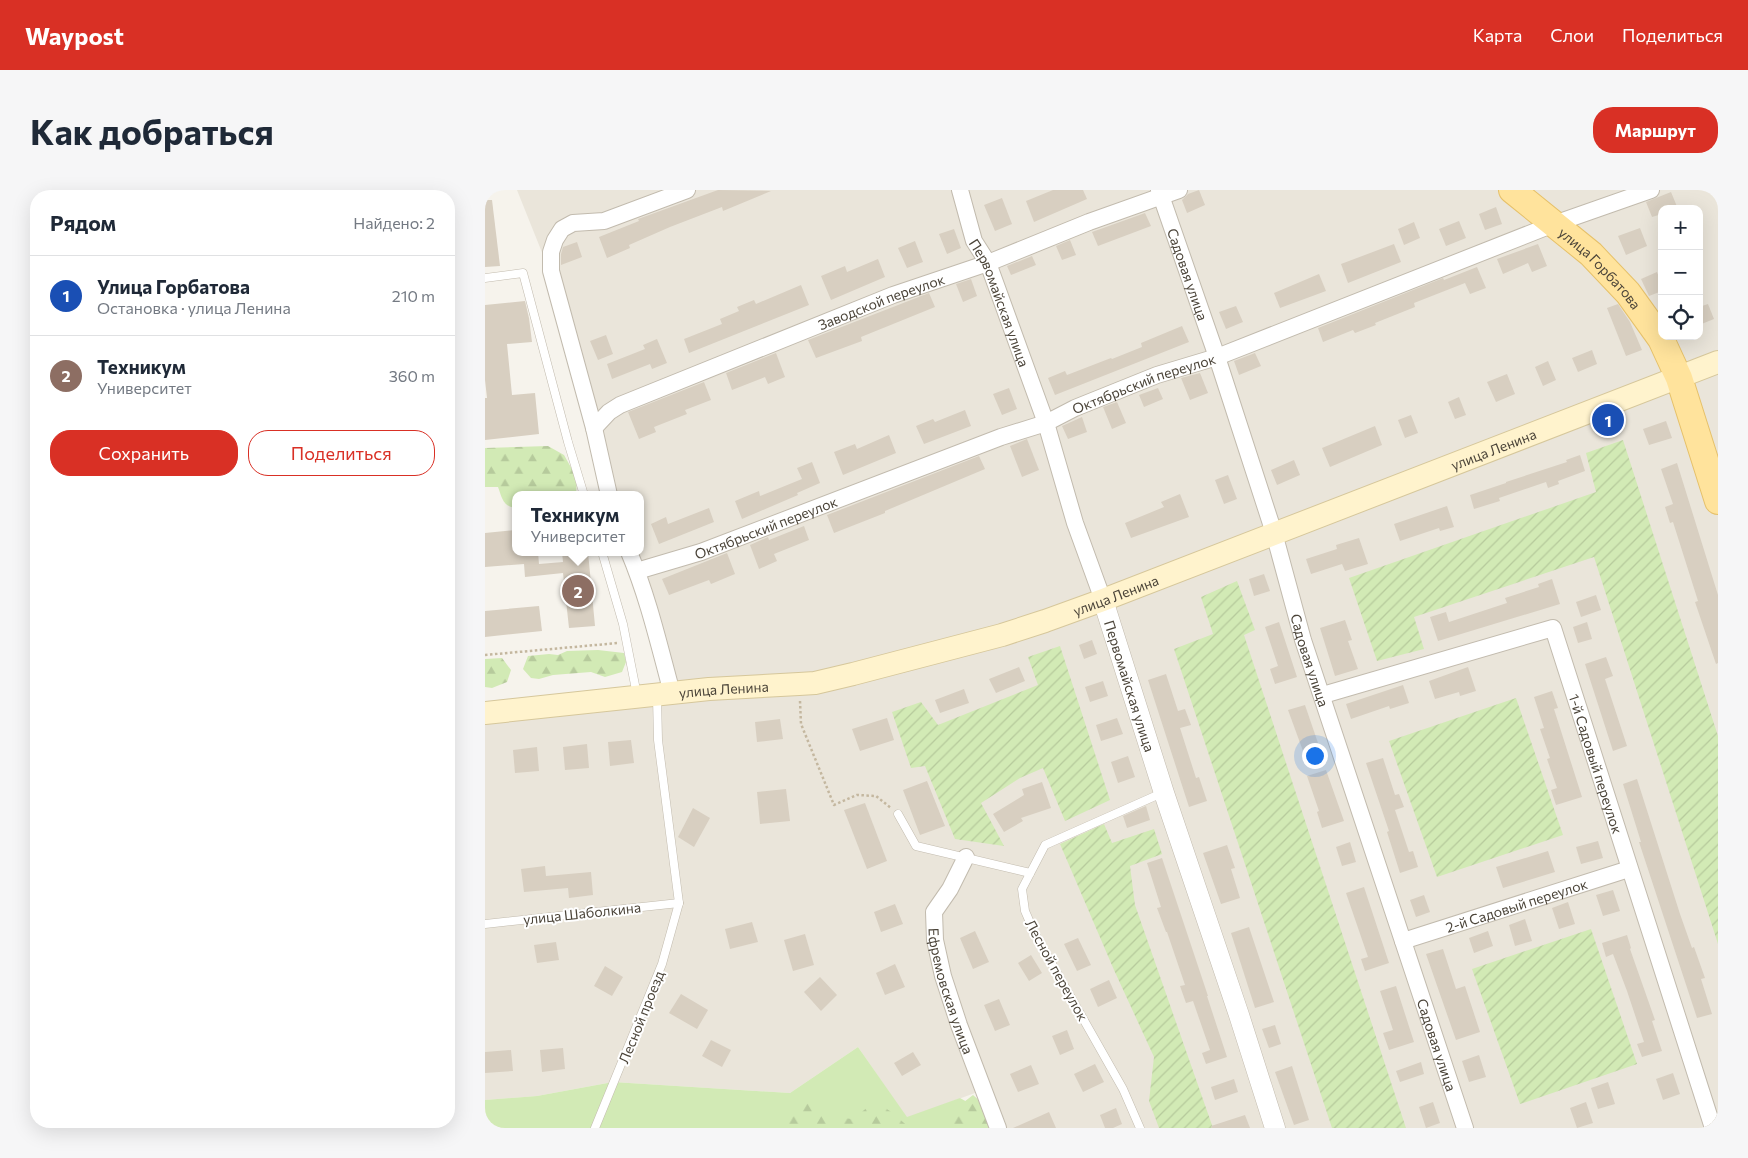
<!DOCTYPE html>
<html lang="ru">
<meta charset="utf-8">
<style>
body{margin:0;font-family:Commissioner,sans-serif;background:#f6f6f7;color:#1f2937}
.controls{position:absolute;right:15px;top:15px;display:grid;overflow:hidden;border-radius:10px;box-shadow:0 5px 20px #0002}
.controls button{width:45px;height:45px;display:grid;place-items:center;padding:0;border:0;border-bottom:1px solid #e0e1e3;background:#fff;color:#1f2937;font:25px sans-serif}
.you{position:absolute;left:829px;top:565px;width:18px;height:18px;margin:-12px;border:4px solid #fff;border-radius:50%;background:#1a73e8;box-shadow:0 0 0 8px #1a73e833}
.badge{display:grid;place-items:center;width:32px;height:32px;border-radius:50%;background:#d93025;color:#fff;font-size:16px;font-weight:700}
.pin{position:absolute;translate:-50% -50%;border:2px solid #fff;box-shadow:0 1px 5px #0006}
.popup{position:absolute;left:27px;top:301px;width:132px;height:65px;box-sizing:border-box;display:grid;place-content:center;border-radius:10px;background:#fff;filter:drop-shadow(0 1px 4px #0005);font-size:16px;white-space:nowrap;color:#747a83}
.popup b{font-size:19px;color:#1f2937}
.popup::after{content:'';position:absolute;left:50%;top:100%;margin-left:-10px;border:10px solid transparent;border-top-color:#fff}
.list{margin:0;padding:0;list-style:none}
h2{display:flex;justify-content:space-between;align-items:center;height:65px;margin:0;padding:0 20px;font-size:21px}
h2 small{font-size:16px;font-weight:400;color:#747a83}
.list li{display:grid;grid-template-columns:32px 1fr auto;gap:15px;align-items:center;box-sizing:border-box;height:80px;padding:0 20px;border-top:1px solid #e0e1e3}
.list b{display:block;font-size:19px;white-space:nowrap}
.list p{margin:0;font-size:16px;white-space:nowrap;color:#747a83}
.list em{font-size:16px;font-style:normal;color:#747a83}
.actions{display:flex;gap:10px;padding:15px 20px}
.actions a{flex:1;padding:11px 0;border:1px solid #d93025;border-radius:20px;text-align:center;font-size:18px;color:#d93025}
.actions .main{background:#d93025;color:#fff}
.icon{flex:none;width:28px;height:28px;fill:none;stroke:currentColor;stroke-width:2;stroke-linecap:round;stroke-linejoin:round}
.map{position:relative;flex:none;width:1233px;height:938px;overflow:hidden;border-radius:20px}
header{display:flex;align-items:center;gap:30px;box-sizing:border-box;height:70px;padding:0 25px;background:#d93025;color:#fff}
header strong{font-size:24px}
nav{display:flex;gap:28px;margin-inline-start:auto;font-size:18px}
.intro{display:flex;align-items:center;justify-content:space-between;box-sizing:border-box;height:120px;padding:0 30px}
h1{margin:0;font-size:35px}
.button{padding:12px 22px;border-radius:20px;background:#d93025;color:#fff;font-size:18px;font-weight:700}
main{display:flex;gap:30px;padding:0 30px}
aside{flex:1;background:#fff;border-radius:20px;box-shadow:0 5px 20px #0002}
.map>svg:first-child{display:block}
.residential{fill:#eae5da;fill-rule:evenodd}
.green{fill:#d2eab5}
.forest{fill:url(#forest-firs)}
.garden{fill:url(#garden-furrows)}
.building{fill:#d8cfc1}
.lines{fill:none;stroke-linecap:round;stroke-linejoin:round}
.service-casing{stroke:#c2bbae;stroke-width:9}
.minor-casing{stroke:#c2bbae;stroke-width:18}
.tertiary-casing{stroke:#c2bbae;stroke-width:21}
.secondary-casing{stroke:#d6c79b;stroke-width:24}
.primary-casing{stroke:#e6c16a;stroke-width:28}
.path{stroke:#c4b79f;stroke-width:2.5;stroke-dasharray:2.5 2.5;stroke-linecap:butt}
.service{stroke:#fff;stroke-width:8}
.minor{stroke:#fff;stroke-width:16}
.tertiary{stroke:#fff;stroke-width:20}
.secondary{stroke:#fff3cd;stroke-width:22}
.primary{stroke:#ffe39c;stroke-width:26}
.labels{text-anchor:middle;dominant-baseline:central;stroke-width:4;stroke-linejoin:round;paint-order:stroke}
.street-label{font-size:14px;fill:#4b4439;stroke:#fff}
</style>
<header>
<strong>Waypost</strong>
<nav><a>Карта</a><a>Слои</a><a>Поделиться</a></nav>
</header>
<div class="intro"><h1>Как добраться</h1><a class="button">Маршрут</a></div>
<main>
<aside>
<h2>Рядом<small>Найдено: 2</small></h2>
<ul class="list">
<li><span class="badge" style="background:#1a4fb4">1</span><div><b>Улица Горбатова</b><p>Остановка · улица Ленина</p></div><em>210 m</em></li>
<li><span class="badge" style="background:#8d6e63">2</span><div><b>Техникум</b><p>Университет</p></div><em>360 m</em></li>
</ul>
<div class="actions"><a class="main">Сохранить</a><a>Поделиться</a></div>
</aside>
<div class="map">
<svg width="1233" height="938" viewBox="0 0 1233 938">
<defs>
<pattern id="forest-firs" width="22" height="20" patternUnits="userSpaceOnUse" patternTransform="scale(1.25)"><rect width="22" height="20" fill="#d2eab5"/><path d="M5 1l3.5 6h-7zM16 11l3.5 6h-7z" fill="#b6ca9c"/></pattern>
<pattern id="garden-furrows" width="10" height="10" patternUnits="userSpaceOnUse" patternTransform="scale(1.25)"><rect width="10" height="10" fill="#d2eab5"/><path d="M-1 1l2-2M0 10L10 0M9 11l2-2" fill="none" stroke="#b6ca9c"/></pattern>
</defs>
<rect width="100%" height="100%" fill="#f6f3ec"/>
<path class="residential" d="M32 0H1233V938H513L498 900 422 928 373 857 305 903 128 892 52 906 0 910V519L184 502 142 362H156V305H122L64 80ZM1177 19H1214V146H1177Z"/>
<polygon class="green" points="373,857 422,927 475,908 491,917 501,938 0,938 0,910 52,906 128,892 305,903"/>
<g class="forest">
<path d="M63 256 79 265 92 288 91 305H31L30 318C18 316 17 308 13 297H0V258Z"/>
<polygon points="113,460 139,463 141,472 137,482 120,487 106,482 68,485 54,489 46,488 38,479 43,466 64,464 73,465 82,461"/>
<polygon points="17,468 26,480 22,492 7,498 0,497 0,469"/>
<polygon points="488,905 496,912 505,938 446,938 449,936 460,935 468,928 479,912"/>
<path d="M322 907C335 920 348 928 367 929 373 926 377 921 383 917 398 908 414 931 426 938H266L276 935 296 936 305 931 312 911Z"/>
</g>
<g class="garden">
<polygon points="1138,250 1233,546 1233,754 1109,367 929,427 939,459 892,471 864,388 1111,302 1101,263"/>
<polygon points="752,391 770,440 759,445 921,938 847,938 689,459 728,444 716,407"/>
<polygon points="575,456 625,610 580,631 558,578 535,588 496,613 519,656 470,649 440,576 426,578 407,522 436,512 453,535 553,495 543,467"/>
<polygon points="1031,508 1078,645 952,687 904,551"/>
<polygon points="619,634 627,653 669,639 677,664 645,676 650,715 728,938 674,938 664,911 669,867 629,780 575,654"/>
<polygon points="1106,739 1152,874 1035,914 987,779"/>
</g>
<g class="building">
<polygon points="233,0 286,1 238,21 237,17 185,37 144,55 145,58 122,68 114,47 154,31 153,29"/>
<polygon points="568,0 598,0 602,9 549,32 541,11"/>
<polygon points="714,0 720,15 702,23 697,10 703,4"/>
<polygon points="1186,2 1193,19 1177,19 1177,24 1167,27 1161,12"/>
<polygon points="517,8 527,34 510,41 499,15"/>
<polygon points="0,10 7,10 15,76 0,77"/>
<polygon points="1011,17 1017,34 1000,40 994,24"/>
<polygon points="660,23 666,36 613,56 607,42"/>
<polygon points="974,31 981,48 961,56 954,39"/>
<polygon points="929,32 935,48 919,55 913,39"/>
<polygon points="1155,38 1162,56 1141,65 1133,46"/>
<polygon points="469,39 476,58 462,64 454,44"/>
<polygon points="585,50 591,65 577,70 571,56"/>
<polygon points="430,51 438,72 422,78 413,58"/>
<polygon points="92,52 97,67 76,75 76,64 78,57"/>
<polygon points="909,54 916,72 863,93 856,74"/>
<polygon points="1053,54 1062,76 1047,82 1043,73 1018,84 1012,69"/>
<polygon points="547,66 551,75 526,85 522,76"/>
<polygon points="393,69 400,87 346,110 336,86 360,76 362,82"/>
<polygon points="992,77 1001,98 985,104 980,93 929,113 930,117 890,133 891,135 870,143 868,140 838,152 833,138 958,88 959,90"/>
<polygon points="1172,82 1177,95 1177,101 1164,106 1156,89"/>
<polygon points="834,84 841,101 795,118 789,103"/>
<polygon points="486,89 492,106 478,112 471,94"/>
<polygon points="316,95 324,115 204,163 199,149 237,134 235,129 254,121 252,117 269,110 271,114"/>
<polygon points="444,103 450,117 376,147 377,151 331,168 323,150"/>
<polygon points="40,111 44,128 47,152 22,154 27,205 50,203 54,244 0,250 0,208 2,208 0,190 0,115"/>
<polygon points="1133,114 1145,132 1157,160 1141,166 1122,118"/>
<polygon points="1223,114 1229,129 1214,135 1214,117"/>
<polygon points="751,116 758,132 741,139 734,122"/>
<polygon points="697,136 704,152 570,205 563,188 580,181 582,185 626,168 627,169 657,157 656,153"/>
<polygon points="121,145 128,164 113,170 105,151"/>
<polygon points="172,149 182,173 167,179 165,174 127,189 122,174 160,159 158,155"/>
<polygon points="1107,160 1112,174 1093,182 1087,168"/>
<polygon points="291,163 300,187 283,194 280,187 247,200 241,183"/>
<polygon points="770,163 776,176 754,185 749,171"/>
<polygon points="1063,171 1071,190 1058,196 1050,177"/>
<polygon points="715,183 723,203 705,210 696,188"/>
<polygon points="1022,184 1030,204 1011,212 1002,192"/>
<polygon points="219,192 226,210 200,220 202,224 169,237 171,242 154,249 143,222"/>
<polygon points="524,198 532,219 517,225 508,204"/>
<polygon points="673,198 678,209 659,217 654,205"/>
<polygon points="974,207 981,225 970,229 963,212"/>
<polygon points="632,212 641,233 627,239 618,217"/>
<polygon points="480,220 486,236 439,254 431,236 448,229 450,232"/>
<polygon points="926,225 933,243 920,248 913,230"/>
<polygon points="597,227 602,242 583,249 577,236"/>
<polygon points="1181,231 1187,248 1164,255 1158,239"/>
<polygon points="890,236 897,255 845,277 837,258"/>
<polygon points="404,245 411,263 358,285 349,262 370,254 372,259"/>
<polygon points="542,249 554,280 537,287 525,256"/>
<polygon points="1095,265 1100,281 1073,291 1074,294 1063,298 1061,292 1014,308 1015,311 989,319 985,305 1021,293 1021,292 1082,272 1081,270"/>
<polygon points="494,266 500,279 400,321 400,323 349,343 342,325"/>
<polygon points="809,270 815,285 792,295 786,280"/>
<polygon points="327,272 335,293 312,303 313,305 257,329 250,311 274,301 275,306 317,289 312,278"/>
<polygon points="1192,273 1233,405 1233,473 1231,474 1210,412 1213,411 1188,332 1185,333 1180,317 1188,314 1176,279"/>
<polygon points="743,285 752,309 739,314 730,290"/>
<polygon points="695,304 704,327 646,348 640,333 679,317 676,312"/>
<polygon points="962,316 969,337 955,341 954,338 915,351 909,334"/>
<polygon points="224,318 229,332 174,354 166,334 181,327 183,334"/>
<polygon points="319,336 324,350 289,364 292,371 274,379 265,355 283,347 284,350"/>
<polygon points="30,340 30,362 53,362 54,374 78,372 77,362 103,362 110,436 84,438 78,383 40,387 39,374 0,377 0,343"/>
<polygon points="874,348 883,374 860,381 857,374 826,384 821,369 852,359 851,355"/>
<polygon points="242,363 250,384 226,394 224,390 184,405 177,389"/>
<polygon points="779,384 785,401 769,406 764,389"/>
<polygon points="1067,389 1075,414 953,451 945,427 961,422 964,432 1022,413 1020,408 1054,397 1053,394"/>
<polygon points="1111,405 1116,420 1096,427 1091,412"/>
<polygon points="54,416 57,441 0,447 0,421"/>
<polygon points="860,430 867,450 863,451 873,479 850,486 835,438"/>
<polygon points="794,432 812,487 790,494 785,479 793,476 780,437"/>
<polygon points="1102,432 1107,449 1093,453 1088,437"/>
<polygon points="607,450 612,464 599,469 594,455"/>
<polygon points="1121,467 1128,486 1120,489 1142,556 1128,561 1100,474"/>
<polygon points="534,477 540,491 511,503 504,489"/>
<polygon points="983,477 991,501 975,506 974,502 950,509 944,491"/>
<polygon points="681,484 693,521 700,519 706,535 695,538 711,588 714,587 722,611 704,617 663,490"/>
<polygon points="618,491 623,506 605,512 600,497"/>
<polygon points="918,495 924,513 905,519 904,516 866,529 861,514"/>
<polygon points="479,499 484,513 455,523 450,510"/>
<polygon points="1067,501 1073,518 1069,519 1097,607 1071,615 1066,600 1072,598 1062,569 1065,568 1055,539 1059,538 1049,507"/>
<polygon points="820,515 834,556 818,561 803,520"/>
<polygon points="402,528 409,550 375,561 367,539"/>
<polygon points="632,528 638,544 616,551 611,535"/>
<polygon points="295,529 298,549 272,552 270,532"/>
<polygon points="146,550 149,573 125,576 123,552"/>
<polygon points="102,554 104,578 80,580 78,557"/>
<polygon points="52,557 54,581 30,583 28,560"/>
<polygon points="643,566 650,587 633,593 626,572"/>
<polygon points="898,568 910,605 914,604 919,617 910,620 924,662 928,661 933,677 915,683 902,642 904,641 881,573"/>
<polygon points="841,580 859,631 837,638 832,622 834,621 822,586"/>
<polygon points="1152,589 1195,724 1207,758 1209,757 1220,788 1216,789 1227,824 1212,828 1154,652 1156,652 1138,594"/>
<polygon points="442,591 460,636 435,645 418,600"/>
<polygon points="557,592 566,618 536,628 538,631 519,642 508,624 539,605 537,599"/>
<polygon points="301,599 305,631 275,634 272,602"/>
<polygon points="380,613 402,671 382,679 359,620"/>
<polygon points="661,616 665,630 642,638 638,626"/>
<polygon points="208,618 225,628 209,657 193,647"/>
<polygon points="1113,651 1118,668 1096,674 1091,657"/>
<polygon points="865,652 871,672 857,676 851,657"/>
<polygon points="742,655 750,678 746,679 755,708 736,714 718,663"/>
<polygon points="1063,661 1070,682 1018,698 1011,677"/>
<polygon points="677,668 723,806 722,806 742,867 721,874 717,863 725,860 708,811 701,813 695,796 700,795 682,742 681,742 672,718 676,717 662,673"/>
<polygon points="60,676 61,686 106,682 108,705 84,708 83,698 39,702 36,679"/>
<polygon points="879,697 904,773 880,781 876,769 883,767 861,703"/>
<polygon points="1128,700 1135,721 1118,726 1111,705"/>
<polygon points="939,705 945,722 931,727 925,710"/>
<polygon points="1083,712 1090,734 1074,739 1067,718"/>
<polygon points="410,714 418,734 396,742 389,722"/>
<polygon points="1040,729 1047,751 1030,756 1024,735"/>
<polygon points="267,732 273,752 245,759 240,739"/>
<polygon points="764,737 789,812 770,818 746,743"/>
<polygon points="490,741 504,772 488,779 475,748"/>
<polygon points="1003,741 1008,756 989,763 984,748"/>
<polygon points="320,744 329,775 308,781 299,750"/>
<polygon points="1142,745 1146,758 1145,759 1170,830 1167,831 1177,861 1157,867 1152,854 1159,852 1142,801 1128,764 1121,767 1117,753"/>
<polygon points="593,748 606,775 592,781 579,754"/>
<polygon points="71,752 74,770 52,773 49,755"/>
<polygon points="958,759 971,799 980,796 995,842 971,850 941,764"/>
<polygon points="546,765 557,783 544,791 533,773"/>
<polygon points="410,774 420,797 400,805 391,783"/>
<polygon points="120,776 138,787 127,806 109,796"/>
<polygon points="335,787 352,805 336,821 319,802"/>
<polygon points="624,790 632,808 613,817 605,799"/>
<polygon points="911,796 929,852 904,860 898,843 908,840 895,801"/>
<polygon points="196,804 223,820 212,839 184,823"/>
<polygon points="514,809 525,835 510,841 499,815"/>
<polygon points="790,835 796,854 784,858 777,839"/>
<polygon points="582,840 589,859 575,865 567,846"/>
<polygon points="226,850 246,860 237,877 217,866"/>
<polygon points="78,858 80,879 57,882 55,860"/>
<polygon points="26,860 28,881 0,883 0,862"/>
<polygon points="428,862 436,875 417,886 409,873"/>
<polygon points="994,865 1001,887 984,892 977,871"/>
<polygon points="936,872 939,884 915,892 911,881"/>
<polygon points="610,874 619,892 598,902 589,884"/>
<polygon points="546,875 554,894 533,902 525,884"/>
<polygon points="807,876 824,930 809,935 790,882"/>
<polygon points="1188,883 1195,904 1178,910 1171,889"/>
<polygon points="749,889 753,902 730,910 726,897"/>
<polygon points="1123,892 1130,914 1113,919 1106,898"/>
<polygon points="948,912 955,933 941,938 934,917"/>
<polygon points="1101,912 1108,933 1092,938 1085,918"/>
<polygon points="631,918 637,934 628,938 620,938 615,925"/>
<polygon points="564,922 571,938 528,938"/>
<polygon points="760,925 765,938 727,938 726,936"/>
</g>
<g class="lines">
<defs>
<g id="service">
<polyline points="0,88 38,83 83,252 99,305"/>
<polyline points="117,362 138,434 152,505"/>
<polyline points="413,624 431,656 545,683"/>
<polyline points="0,734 194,713"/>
<polyline points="110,938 177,774 194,713 173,550 172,507"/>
<polyline points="655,938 638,899 550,744 540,721 537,699 560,655 677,603"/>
</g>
<g id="minor">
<path id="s1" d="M475 0 489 51 503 73 561 233 590 333 618 410"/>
<path id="s2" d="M674 0 732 167 789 343 818 450 980 938"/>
<path id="s3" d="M109 238 124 222 135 215 408 105 503 73 604 32 694 0"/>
<polyline points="124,305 109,238 66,81 66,62 70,50 77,39 88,33 119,31 202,0"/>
<path d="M144 362C163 407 174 455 187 503"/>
<path id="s4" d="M152 381 216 362 516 247 561 233 590 218 672 185 732 167 1069 34 1166 0"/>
<path id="s5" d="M838 505 1068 438 1228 938"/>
<path id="s6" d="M481 667 465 699 449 722 450 750 458 786 474 835 513 938"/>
<path id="s7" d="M918 751 1144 679"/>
</g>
<g id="tertiary">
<path id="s8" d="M618 410 679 603 754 825 790 938"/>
</g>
<g id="secondary">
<path id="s9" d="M0 523 224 499 314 494 330 493 368 484 517 445 560 431 618 410 1233 172"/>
</g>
<g id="primary">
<path id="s10" d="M1027 0 1106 64 1143 103 1176 149 1194 188 1233 311"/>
</g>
</defs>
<use href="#service" class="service-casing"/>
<use href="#minor" class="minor-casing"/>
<use href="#tertiary" class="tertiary-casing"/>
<use href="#secondary" class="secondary-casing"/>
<use href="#primary" class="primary-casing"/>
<g class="path">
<polyline points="0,465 133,453"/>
<polyline points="315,511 316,534 349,615 372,605 391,606 406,618"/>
</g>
<use href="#service" class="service"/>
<use href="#minor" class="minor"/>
<use href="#tertiary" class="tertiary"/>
<use href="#secondary" class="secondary"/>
<use href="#primary" class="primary"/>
</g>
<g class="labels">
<g class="street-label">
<text stroke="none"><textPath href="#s10" startOffset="118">улица Горбатова</textPath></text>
<text stroke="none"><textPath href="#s2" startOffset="89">Садовая улица</textPath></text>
<text stroke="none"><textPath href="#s3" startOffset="316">Заводской переулок</textPath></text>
<text stroke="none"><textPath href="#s1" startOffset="120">Первомайская улица</textPath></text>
<text stroke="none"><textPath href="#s4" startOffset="541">Октябрьский переулок</textPath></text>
<text stroke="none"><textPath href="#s9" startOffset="1050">улица Ленина</textPath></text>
<text stroke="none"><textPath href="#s4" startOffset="136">Октябрьский переулок</textPath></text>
<text stroke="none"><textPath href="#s9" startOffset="645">улица Ленина</textPath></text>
<text stroke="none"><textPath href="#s2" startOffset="494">Садовая улица</textPath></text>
<text stroke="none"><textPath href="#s8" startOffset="90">Первомайская улица</textPath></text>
<text stroke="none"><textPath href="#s9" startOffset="240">улица Ленина</textPath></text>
<text stroke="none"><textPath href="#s5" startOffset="382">1-й Садовый переулок</textPath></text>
<text stroke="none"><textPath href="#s7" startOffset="119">2-й Садовый переулок</textPath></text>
<text transform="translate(97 723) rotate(-6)">улица Шаболкина</text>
<text transform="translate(572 780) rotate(61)">Лесной переулок</text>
<text stroke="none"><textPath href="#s6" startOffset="145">Ефремовская улица</textPath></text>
<text transform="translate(156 827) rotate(-68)">Лесной проезд</text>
<text stroke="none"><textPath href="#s2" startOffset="899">Садовая улица</textPath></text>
</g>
</g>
</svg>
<div class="controls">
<button>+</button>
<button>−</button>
<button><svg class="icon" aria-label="locate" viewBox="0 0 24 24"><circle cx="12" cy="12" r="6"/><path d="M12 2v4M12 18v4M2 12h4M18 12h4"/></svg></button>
</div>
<div class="you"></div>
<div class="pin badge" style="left:1123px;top:230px;background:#1a4fb4">1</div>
<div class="pin badge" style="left:93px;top:401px;background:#8d6e63">2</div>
<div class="popup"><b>Техникум</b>Университет</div>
</div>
</main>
